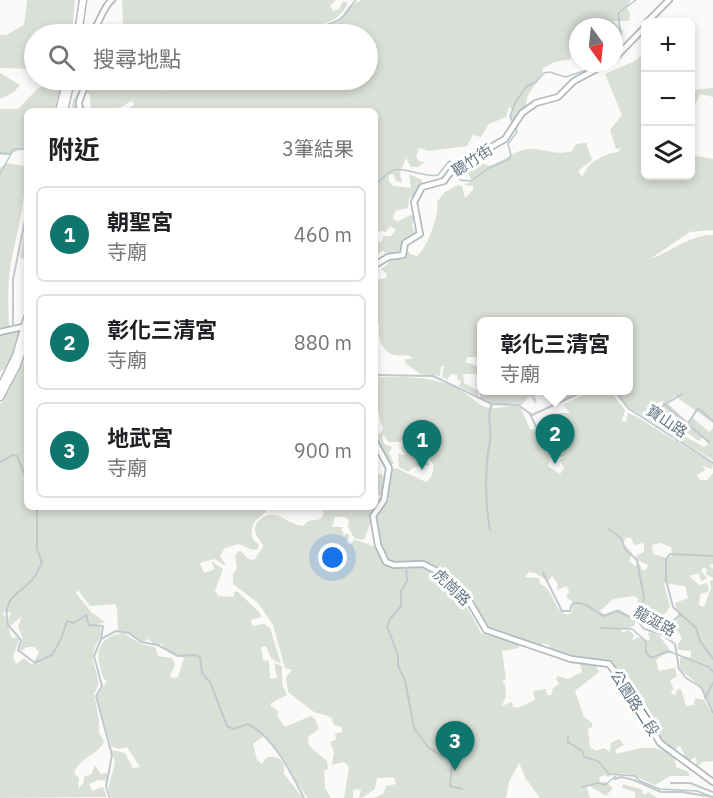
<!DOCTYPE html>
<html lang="zh-TW">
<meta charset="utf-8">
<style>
body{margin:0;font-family:"IBM Plex Sans","Noto Sans TC",sans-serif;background:#f6f6f6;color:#202124}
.controls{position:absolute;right:18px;top:18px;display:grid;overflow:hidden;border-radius:9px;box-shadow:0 3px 9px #0003}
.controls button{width:54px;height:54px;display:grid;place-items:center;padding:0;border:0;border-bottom:2px solid #e0e0e0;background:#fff;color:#202124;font:30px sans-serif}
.compass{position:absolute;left:569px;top:18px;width:54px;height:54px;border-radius:50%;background:#fff;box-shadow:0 3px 9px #0003;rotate:165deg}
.you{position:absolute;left:333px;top:558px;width:21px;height:21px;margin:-15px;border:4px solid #fff;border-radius:50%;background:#1a73e8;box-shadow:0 0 0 9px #1a73e833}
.badge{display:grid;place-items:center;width:39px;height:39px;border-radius:50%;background:#0f766e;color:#fff;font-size:20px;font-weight:700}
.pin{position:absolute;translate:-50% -50px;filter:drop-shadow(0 2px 3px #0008)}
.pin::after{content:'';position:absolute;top:32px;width:21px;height:18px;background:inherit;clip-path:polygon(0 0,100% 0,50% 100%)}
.popup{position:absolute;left:477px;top:317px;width:156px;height:78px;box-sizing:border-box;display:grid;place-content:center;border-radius:9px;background:#fff;filter:drop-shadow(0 2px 4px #0005);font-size:20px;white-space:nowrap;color:#757577}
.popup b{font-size:22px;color:#202124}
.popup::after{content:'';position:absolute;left:50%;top:100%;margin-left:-12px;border:12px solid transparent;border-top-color:#fff}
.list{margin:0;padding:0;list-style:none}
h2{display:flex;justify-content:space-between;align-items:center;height:78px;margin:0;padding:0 24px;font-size:26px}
h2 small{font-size:20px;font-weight:400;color:#757577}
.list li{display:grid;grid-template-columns:39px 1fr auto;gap:18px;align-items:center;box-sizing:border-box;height:96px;margin:0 12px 12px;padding:0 12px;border:2px solid #e0e0e0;border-radius:9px}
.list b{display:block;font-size:22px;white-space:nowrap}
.list p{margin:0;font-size:20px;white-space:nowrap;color:#757577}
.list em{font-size:20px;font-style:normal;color:#757577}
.icon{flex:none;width:33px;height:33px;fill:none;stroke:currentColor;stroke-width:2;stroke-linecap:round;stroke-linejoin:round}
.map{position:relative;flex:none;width:713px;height:798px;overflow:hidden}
.search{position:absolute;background:#fff;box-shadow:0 3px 9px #0003;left:24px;top:24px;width:354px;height:66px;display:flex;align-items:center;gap:15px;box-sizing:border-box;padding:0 21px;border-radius:33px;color:#757577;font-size:22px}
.panel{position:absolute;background:#fff;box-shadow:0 3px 9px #0003;left:24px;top:108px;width:354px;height:402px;border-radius:9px}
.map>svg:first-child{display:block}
.green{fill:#dadfd7;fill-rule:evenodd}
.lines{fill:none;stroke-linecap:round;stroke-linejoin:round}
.stream{stroke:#bbc7cb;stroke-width:1.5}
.secondary-casing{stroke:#b3babf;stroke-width:8}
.primary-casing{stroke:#b5babe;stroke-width:9}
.street{stroke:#c3c8cc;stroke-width:2}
.secondary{stroke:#fff;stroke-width:4.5}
.primary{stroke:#fff;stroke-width:6}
.labels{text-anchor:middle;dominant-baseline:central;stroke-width:6;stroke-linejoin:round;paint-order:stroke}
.street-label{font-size:15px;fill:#657683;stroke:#fff}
</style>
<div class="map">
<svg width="713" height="798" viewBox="0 0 713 798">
<rect width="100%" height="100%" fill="#fafaf8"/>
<g class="green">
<polygon points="27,0 75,0 72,34 34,34 34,69 0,68 0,35 6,35 24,25"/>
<path d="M122 0H336L330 6 333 11 339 9 343 1 348 3C335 30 312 22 290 33L109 34 123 25Z"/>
<path d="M362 0H631L627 7 630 14 629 21H613L623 31 620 42 614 44V27H578V44L571 47V59L555 62 543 68C542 83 523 92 527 107L514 121 510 120 512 110 509 106 506 117 489 124 481 137 473 135 467 146 429 151 419 148 416 157 420 162H425L418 167H411L406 158 400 173 402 183 396 181 393 174 389 175V181L393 186 411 188 409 174 422 180C423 188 415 194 409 199L408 208 395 211 393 218 397 222 410 215 415 217 412 225 414 231 418 232 417 238 406 246 410 254 417 256C427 248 440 214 437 202L445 192 458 185 462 186 465 198 473 190V186L464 185 472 181 467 172 481 162 489 166C504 162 514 150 529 149 544 148 556 156 572 151L576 144 586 143 592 160 578 171 582 177 590 164 605 155 618 152 621 148 616 149 610 130 622 115 605 74 633 62 645 53 646 176H690L691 155 713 159V230L690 232 650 259C672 252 689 235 713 235V423L675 396 667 403 687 421 692 417 709 432 713 428V460L679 440 682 435 704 447 708 444 703 437 699 441 683 430 686 426 670 412 665 414 660 406 664 404 662 401 646 408 650 412 654 409 661 418 662 424 666 423 667 428H673L679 433 676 437 626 405 615 391 628 390V322H482L481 363 479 362V357H468L465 362 481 367V374H463L464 383 478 391V396L459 386 461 381 457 379V375L451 374 447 380 442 377 444 366H441L440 376 421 374 406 364 405 359H412L411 356C406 354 396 357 391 354 380 348 378 336 379 325L375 324V280L386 278 387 274 381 269 388 264 387 253 382 251 375 257V241L382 242 383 236H391L396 230 390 226 386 232 380 231 375 235V111H177L175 108 171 111H124L134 105 132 101 114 111H91L90 95 86 93 80 97 86 111H71L73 100 85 80 90 82 93 80H161L158 83 167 91 171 87 166 80H368V34H305L341 18 349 6Z"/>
<polygon points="0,73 20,85 14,92 0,99"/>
<polygon points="53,80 63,80 54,111 27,111 27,147 8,155 0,155 0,109 18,109 36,90"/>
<polygon points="713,88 713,97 700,94 691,115 691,90"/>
<path d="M6 163 24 166C27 197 19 223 13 253 7 278 8 302 9 327L0 330V168Z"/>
<polygon points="27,218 27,259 20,258"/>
<polygon points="17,330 22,335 8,366 0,372 0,334"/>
<path d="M27 356V507H269C262 520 247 519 253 540L259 544 258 549 252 550 239 544 225 548 220 556 226 566 214 559 200 563 204 573 215 569 211 561 223 569 215 591 218 596 233 597 235 591 238 592 260 613 261 617 251 620 252 626 264 624 270 628 281 664 271 658 266 646 261 647 263 660 269 661 270 679 277 678 274 663 282 666V684L287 695 271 703V706L279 712 277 716 285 727 311 716 315 719 319 729 308 737 309 746 327 761 328 769 324 771 325 788 331 798H308C291 778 285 753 264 736L253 744 257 760 262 764 266 758C274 756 279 757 284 764V774L303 798H112L108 788 115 763 112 750 125 753 133 768 140 767 127 747 119 749 111 746C107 729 100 715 97 696L107 681 104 679C95 657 94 638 123 633L141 644 155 647 158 656 172 658 175 665 170 676 174 678 178 677 184 658 166 649 162 644 154 645 149 639 142 642 130 633 118 630 117 608 115 604 90 606 78 590 76 593 91 612 105 622 99 624C105 638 93 643 93 657 93 672 104 679 94 694L99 720V732L104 742C97 756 77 758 74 774L79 778 78 789 84 782V776L91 775 95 765 101 774 107 773V781L98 780 89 784 92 791 103 787 107 797 0 798V405ZM3 612H11L8 620 10 626 22 616 18 627 23 639 19 649 21 651 27 647H34L39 652 34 662 42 663 31 664 24 658 16 664 13 657 20 637 12 638Z"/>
<path d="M375 377C404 377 430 375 456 388 466 392 474 401 483 406 496 412 510 403 519 407 524 410 526 424 531 430L536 428C543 440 553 453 548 466L560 474 564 468 560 460 564 457 546 445 544 437 563 422 558 413H570L563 405 590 391H610L625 410 622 421 626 422 628 413 637 417 713 464 712 469 703 466 705 470 697 475 700 480H707L713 473V564L709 565 713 569V578L706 574 707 569 703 567 701 571 707 578 701 581 699 573 689 576 699 585 706 583 709 587 708 592 700 594 699 605 704 607 711 588 710 581 713 580V710L702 687 680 670V658L691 657V651L678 650V644L682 639 678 631H674L668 639 667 627 679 618 675 603 688 598 685 586 664 583 670 607 662 617 654 618 649 627 638 615 636 604 639 599 634 596 613 599 600 611 605 615 619 609 636 621 634 626 621 630 623 633 628 630 634 635 632 641 638 637 648 641 650 640 648 633 652 632 659 635 672 653 663 655 656 660 659 671 675 668 677 676 670 681 674 690H671L672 694 675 695 677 690 681 689 686 706 694 705 695 698 704 700 713 715V761L702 762 697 768 694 766 697 762 695 757 688 762 683 758 684 753 680 746 677 747 676 753 656 735 637 698 610 661 579 658 549 648V645L543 643 542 646 488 629 472 600 435 567 417 563 394 564 385 559 375 514 384 504 390 470 396 468 426 482C434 476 436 464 429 458L427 461 429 465 414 467 408 472 399 467 398 454 405 455 401 448 408 437 405 434 401 442H388L384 435 382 437 384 444 392 447 389 453 394 464H389L377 436 383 430 377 407 378 425 375 426V404L378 400H375ZM626 538H631L634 545 644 543V552L636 556 637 560 648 565 646 570H642L639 563 635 566 629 561 632 553 623 543ZM660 543 671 547 672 556 667 558 653 554 652 545ZM529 572 535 573 548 581 552 576 558 584 557 590 567 586 569 592 566 597 573 602 572 612 567 615C552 609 555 590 540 584L539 578 525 577Z"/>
<polygon points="481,382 482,390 533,391 537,402 535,404 530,396 521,405 515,403 497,405 480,397"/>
<polygon points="553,391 581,391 556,403 558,399"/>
<polygon points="375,473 383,475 382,495 375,496"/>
<path d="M381 498 370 514V524L364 540 354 538 348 527 349 520 345 517H335L332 527H343L341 529 344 535 348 533 349 538 346 541 348 544H351L354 539 378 548 385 565C397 569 410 565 422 568 449 574 470 610 481 633L519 644V648L502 651 506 679 502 681 505 685 506 696 502 706 512 702 513 707 518 708 535 700 533 691 546 689 547 695H551L553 688 559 684 556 679 558 676 568 679 582 672 580 664 595 663 599 672 575 691 584 717 592 723V727L588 729 590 747 596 751 604 748 610 752 611 743 619 739 624 745 615 750 617 754C639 748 656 742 675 758L676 767 689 772V776H670L655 785C639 779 626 768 608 777L604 775 599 777 600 782H606L613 788 606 796 590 786 587 788 590 798H540L526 779 519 763 509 782 506 798H374L383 794 386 786 396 784 394 777 377 778 375 789 362 798H359L361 789 353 790V798H344L349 767 344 762 332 765 334 752 330 742 336 740 335 734 342 732V727L334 725 331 717 314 712 288 692 286 677 292 670 285 668 273 625 258 603 233 584V574L237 569 235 556 240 550 248 559 254 560 263 547C262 541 255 536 255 530 255 524 258 521 262 518 279 508 286 525 303 526L308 521 321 519 324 513 320 507H375V499Z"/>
<polygon points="623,784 643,790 642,793 646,795 648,792 657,798 635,798 635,792 622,788"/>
</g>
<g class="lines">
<g class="stream">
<polyline points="84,34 90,30 108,0"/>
<path d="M299 34C309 26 328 27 340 19 347 14 350 6 356 0"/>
<polyline points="614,45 622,44 618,13 636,0"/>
<polyline points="83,96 90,84 89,80"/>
<polyline points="513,124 510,116 516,101 527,86 536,82 544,73 550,72 565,77 587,70 596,63"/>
<polyline points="0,153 10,154 14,149 27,149"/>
<polyline points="0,174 11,154"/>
<path d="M375 185C380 181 389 171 394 170 405 167 424 178 438 175L449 161 453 163 460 180 471 181 489 168 509 159 511 155 508 144 517 132 516 128"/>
<polyline points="600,628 632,629 646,641 646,652 651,658 668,651 709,667 713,672"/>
<polyline points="568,736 568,742 582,751 584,757 598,761 609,774 635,776 640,781 660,789 697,791 713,797"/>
<polyline points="582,787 598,783 605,785 616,776"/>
</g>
<defs>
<g id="secondary">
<polyline points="647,22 669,0"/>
<path d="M87 34C100 29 101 8 112 0"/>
<polyline points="614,59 646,26"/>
<polyline points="80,111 79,102 87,80"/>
<polyline points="375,265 388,257 403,255 405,243 420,234 414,202 422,187 444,181 453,169 505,139 522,113 536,103 558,97 574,81 608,63"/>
<polyline points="0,332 27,326"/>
<polyline points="375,442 389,468 384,500 373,516 378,545 386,562 394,565 423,564 437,571 468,599 486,630 571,659 609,664 633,697 660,743 713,782"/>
</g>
<g id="primary">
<polyline points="78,34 83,0"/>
<polyline points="59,111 67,80"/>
<polyline points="64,111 71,80"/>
<polyline points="0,388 16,356 27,318"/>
<polyline points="0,397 17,365 27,337"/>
</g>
</defs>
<use href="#secondary" class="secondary-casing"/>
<use href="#primary" class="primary-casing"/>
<g class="street">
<polyline points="13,329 13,279 27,211"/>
<polyline points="375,375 433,376 492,404 518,405 532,415 587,390"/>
<polyline points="614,390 628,408 713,463"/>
<polyline points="664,404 709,442"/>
<polyline points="648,410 653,412 682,394"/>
<polyline points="530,414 544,443 561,456"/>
<polyline points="677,441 698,408 713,421"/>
<polyline points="0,462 13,455 17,456 24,473 27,472"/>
<path d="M37 507V549L42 563C39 567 38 572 35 576 22 595 1 594 8 625L21 640 18 650 35 663 52 655 61 639 67 621 74 623 86 615 89 625 103 626 101 639 94 656 102 686 96 696 112 755 106 787 110 798"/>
<polyline points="609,529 621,538 625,549 637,560 644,598 640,623"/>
<path d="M490 530C485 502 485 469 490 441 492 428 486 418 492 404"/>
<polyline points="713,556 670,554 666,559 666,580 673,607 696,628 700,641 713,659"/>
<polyline points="406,565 407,581 401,591 401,606 390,619 387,627 398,655 398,666 405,680 414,728 429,748 450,761 452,766 450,786 462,789"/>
<path d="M543 573 562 611H570L572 604C584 600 593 610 603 616L617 611 637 620 644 629 661 634 675 644 679 669 686 678 701 687 713 713"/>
<polyline points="664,636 669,624 680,615"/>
<path d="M101 639 116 631 129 633 141 642 158 645 178 656 194 655 200 657 202 673 210 682 227 726 234 729 248 724C274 737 291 773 304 798"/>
<polyline points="705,698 713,683"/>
<polyline points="615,779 621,777 634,780 661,792 682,792 713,797"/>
<polyline points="671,783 690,783 713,792"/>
</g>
<use href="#secondary" class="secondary"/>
<use href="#primary" class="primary"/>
</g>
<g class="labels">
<g class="street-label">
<text transform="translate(472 160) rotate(-33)">聽竹街</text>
<text transform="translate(667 421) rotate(34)">寶山路</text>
<text transform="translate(452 587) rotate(44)">虎崗路</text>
<text transform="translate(655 621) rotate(29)">龍涎路</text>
<text transform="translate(635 703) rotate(57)">公園路二段</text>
</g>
</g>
</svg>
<div class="controls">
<button>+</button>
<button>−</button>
<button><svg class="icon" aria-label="layers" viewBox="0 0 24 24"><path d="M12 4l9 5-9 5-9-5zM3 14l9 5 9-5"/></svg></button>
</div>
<svg class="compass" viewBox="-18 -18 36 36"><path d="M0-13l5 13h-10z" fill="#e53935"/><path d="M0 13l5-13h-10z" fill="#757577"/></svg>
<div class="you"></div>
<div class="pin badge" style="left:422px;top:470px">1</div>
<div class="pin badge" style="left:555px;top:464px">2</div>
<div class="popup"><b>彰化三清宮</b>寺廟</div>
<div class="pin badge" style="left:455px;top:771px">3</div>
<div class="search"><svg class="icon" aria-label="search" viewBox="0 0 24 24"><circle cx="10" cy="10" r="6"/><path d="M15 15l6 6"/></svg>搜尋地點</div>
<section class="panel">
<h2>附近<small>3筆結果</small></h2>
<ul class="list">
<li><span class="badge">1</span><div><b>朝聖宮</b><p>寺廟</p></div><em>460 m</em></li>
<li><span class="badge">2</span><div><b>彰化三清宮</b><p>寺廟</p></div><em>880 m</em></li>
<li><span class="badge">3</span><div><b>地武宮</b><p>寺廟</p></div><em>900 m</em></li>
</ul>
</section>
</div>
